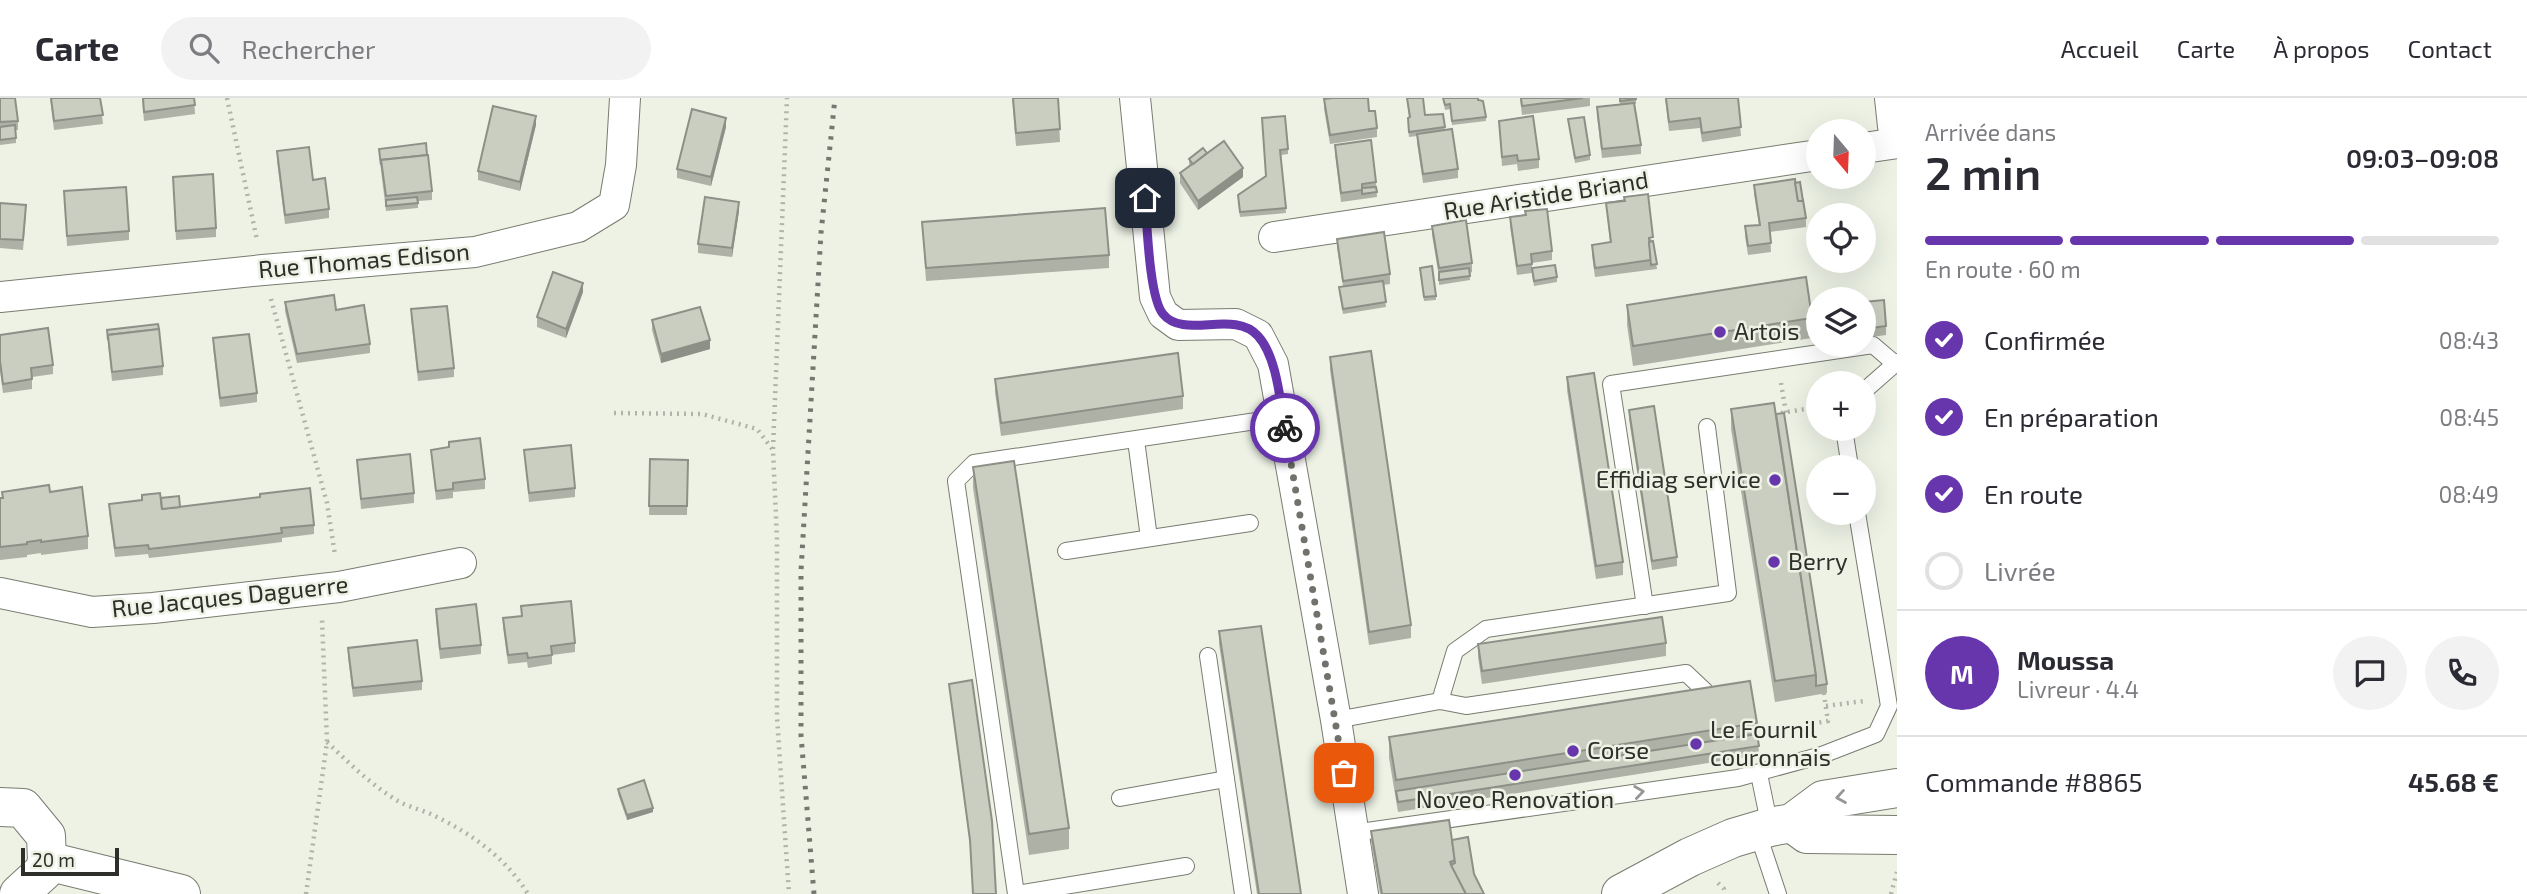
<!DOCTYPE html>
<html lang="fr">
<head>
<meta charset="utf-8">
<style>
	:root { --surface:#fff; --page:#f2f2f3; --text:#2b2b33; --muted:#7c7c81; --line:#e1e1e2; --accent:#6735ac }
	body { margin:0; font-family:"Exo 2",sans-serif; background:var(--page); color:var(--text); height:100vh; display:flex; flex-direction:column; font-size:26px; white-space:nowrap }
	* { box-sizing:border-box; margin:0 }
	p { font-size:23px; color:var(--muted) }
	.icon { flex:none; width:38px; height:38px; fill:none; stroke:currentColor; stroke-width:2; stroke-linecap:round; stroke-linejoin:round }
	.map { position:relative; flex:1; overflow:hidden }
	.side { display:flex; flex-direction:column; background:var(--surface); width:630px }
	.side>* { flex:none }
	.needle { width:46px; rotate:161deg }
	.controls { position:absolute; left:1806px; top:21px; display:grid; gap:14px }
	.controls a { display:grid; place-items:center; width:70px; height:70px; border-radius:50%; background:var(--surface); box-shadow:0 7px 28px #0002; font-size:35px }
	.scale { position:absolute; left:21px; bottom:18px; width:98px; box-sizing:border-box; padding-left:7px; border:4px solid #2d2f2a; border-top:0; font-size:19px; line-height:24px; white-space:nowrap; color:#2d2f2a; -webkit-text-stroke:5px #edf2e5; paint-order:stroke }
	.pin { position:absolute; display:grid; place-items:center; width:60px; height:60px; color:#fff; margin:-30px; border-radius:14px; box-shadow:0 4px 10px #0006 }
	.courier { position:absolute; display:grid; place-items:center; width:70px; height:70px; margin:-35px; border:5px solid #6735ac; border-radius:50%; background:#fff; color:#222; box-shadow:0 2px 9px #0007 }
	.overview em { font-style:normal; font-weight:600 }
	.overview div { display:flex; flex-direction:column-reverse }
	.overview { display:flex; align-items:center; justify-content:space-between; height:119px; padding:0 28px }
	h1 { font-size:46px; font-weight:600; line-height:52px }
	.bar { display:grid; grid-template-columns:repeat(4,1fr); gap:10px 7px; align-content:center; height:84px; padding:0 28px }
	.bar i { height:9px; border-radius:5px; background:var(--line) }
	.bar .on { background:var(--accent) }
	.bar p { grid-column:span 4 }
	.line { display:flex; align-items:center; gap:18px; padding:0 28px; border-top:2px solid var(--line) }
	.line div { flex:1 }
	.round { display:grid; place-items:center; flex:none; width:74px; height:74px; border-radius:37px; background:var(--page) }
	ol { padding:0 28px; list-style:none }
	li { display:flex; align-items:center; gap:21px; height:77px }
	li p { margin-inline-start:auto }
	li .icon { padding:7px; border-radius:50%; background:var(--accent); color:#fff; stroke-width:4 }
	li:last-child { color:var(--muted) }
	li i { width:38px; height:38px; border:4px solid var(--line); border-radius:50% }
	header { display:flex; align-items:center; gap:42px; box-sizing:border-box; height:98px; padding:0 35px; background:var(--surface); border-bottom:2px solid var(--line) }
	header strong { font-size:33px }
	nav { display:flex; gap:38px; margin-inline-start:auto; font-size:24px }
	.search { width:490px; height:63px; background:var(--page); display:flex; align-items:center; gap:18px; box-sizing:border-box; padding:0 24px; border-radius:38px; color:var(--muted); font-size:26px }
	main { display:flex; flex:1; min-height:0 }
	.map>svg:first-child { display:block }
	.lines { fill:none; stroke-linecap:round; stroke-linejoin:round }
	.lane-casing { stroke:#787c70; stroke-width:18 }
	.street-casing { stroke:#787c70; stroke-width:32 }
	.secondary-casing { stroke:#787c70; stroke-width:40 }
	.path { stroke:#afb3a9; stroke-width:4.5; stroke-dasharray:2 5; stroke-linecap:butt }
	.lane { stroke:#fff; stroke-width:16 }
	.street { stroke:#fff; stroke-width:30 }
	.secondary { stroke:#fff; stroke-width:38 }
	.rail { stroke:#757870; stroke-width:5; stroke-dasharray:3.5 7; stroke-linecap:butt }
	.wall { fill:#aeb1a6 }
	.shaded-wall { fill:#8d9087 }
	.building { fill:#cacec1; stroke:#8d9087; stroke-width:2 }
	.oneway { stroke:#969794 }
	.done { stroke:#70736b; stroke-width:7; stroke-dasharray:0 12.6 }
	.route { stroke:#6735ac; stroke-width:9 }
	.poi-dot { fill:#6735ac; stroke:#edf2e5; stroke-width:2.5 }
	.labels { text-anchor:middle; stroke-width:5; stroke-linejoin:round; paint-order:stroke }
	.street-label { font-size:24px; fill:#2d2f2a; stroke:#edf2e5 }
	.poi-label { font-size:24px; fill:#2d2f2a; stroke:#edf2e5; text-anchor:start }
</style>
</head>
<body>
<header>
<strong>Carte</strong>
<div class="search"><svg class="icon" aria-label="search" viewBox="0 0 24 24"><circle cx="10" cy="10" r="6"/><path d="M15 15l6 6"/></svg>Rechercher</div>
<nav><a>Accueil</a><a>Carte</a><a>À propos</a><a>Contact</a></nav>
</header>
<main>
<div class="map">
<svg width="1897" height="796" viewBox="0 0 1897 796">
	<rect width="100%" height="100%" fill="#edf2e5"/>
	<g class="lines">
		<g class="lane-casing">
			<g id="lane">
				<path d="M1864,293L1897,264"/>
				<path d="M1844,331L1850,369"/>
				<path d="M1136,342L1149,440"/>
				<path d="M1066,453L1250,425"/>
				<path d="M1645,508L1611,286L1873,247L1894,265"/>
				<path d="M1208,558L1226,681"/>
				<path d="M1440,603L1455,553L1486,531L1728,495L1707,329"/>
				<path d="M1336,622L1440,603L1466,608L1686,575L1705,593"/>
				<path d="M1759,676L1770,729"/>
				<path d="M1120,700L1226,681L1243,796"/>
				<path d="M1757,733L1778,796"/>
				<path d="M1353,735L1738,680L1822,657L1876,636L1889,608L1857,415"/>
				<path d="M1016,796L956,383L974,365L1283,319"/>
				<path d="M1016,796L1186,768"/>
			</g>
		</g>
		<g class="street-casing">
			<g id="street">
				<path d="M1135,0L1155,199L1163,216L1178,227L1236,226L1258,237L1273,266L1336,622L1363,796"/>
				<path d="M1864,50L1897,45"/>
				<path d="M1274,139L1818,57"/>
				<path d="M0,199L263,172L475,154L578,129L614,107L621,67L625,0"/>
				<path d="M0,495L92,514L153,510L339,489L461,465"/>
			</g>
		</g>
		<g class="secondary-casing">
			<g id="secondary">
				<path d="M1894,0L1897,28"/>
				<path d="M0,709L23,710L46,738L47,763L44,773L19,796"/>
				<path d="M1792,725L1807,736L1897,737"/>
				<path d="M47,763L181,796"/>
				<path d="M1621,796L1690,759L1733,740L1770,729L1792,725L1823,702L1897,690"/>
			</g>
		</g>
		<g class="path">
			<path d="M227,0L257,142"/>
			<path d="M271,201L327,405L335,457"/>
			<path d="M1781,285L1786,315"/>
			<path d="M614,315L702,316L757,331L773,352L777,441V619L789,796"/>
			<path d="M1781,315L1818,309"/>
			<path d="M773,351L787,0"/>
			<path d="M1826,608L1864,603"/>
			<path d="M1783,642L1782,631L1828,623L1823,590"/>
			<path d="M327,644C349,665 371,687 398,703C409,709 422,712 433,717C472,736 505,759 528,796"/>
			<path d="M1718,785L1724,791V796"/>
			<path d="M306,796L327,644L322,522"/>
			<path d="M1891,796L1897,774"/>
		</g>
		<use href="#lane" class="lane"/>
		<use href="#street" class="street"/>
		<use href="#secondary" class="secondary"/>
		<path class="rail" d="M814,796L801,637V473L821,135L835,0"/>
	</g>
	<g class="wall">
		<path d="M0,0L18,23V32H16V45L0,47Z"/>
		<path d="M50,0H100L103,26L54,32Z"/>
		<path d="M142,0H194L195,16L144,23Z"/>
		<path d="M1012,0H1058L1060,44L1016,48Z"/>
		<path d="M1407,0H1423L1425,17L1443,16L1445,32L1458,71V80L1423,85L1417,45V38L1409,39L1408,25L1409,19Z"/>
		<path d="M1443,0H1478L1486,19V23L1452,27L1450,11L1445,12Z"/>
		<path d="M1520,0H1590V8L1522,17Z"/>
		<path d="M1620,0H1636V6H1635L1641,47V56L1602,60L1597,18V9L1620,6Z"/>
		<path d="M1665,0H1738L1741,38L1702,44L1700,30L1669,33Z"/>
		<path d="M1324,1L1369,13L1377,30V39L1330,46L1324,11Z"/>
		<path d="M1568,21L1590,57V62L1575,65Z"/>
		<path d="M1499,23L1539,61V70L1518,73L1517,66L1502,68Z"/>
		<path d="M1262,25L1288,51V56L1281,57L1286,115L1240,119L1238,102L1266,79Z"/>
		<path d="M536,27L520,93L478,82V73Z"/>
		<path d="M726,29L711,88L677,80V71Z"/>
		<path d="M1335,47L1376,84L1377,99L1341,104L1335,56Z"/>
		<path d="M277,53L313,82L329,111V120L285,126L277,63Z"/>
		<path d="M1207,55L1243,79L1198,112L1180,85V75L1190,68L1189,66V61Z"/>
		<path d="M379,56L432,93V102L418,103V110L386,113Z"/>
		<path d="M173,79L216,130V139L176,142Z"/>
		<path d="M1754,87L1806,120V129L1770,134L1771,154L1748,157L1745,138V128L1759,127L1754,96Z"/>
		<path d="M64,93L129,133V142L67,148Z"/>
		<path d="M0,105L26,116L23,152L0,150Z"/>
		<path d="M1606,105L1653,143L1657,171L1595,179L1592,157V147L1610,145Z"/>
		<path d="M739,113L732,159L698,155V146Z"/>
		<path d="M1510,119L1552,153V162L1532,165V170L1557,179V184L1534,188L1532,175L1517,177L1510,128Z"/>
		<path d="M922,124L1109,157V170L926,183Z"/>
		<path d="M1432,128L1472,165V174L1470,175V182L1439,187V179L1432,137Z"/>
		<path d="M1337,141L1390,176V186L1383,187L1386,209L1343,216L1339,194V189L1343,188L1337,150Z"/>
		<path d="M1420,170L1436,198V202L1424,203Z"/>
		<path d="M583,194L566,240L537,229V219Z"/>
		<path d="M285,204L336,212L370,246V255L297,265L285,213Z"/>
		<path d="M1864,204L1886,228V237L1864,240Z"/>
		<path d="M1627,207L1812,220V240L1633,268L1627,227Z"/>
		<path d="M411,211L454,270V279L418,283L411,220Z"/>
		<path d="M652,222L710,251L661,265L652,232Z"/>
		<path d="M0,237L53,267V276L32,279V291L3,295L0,273Z"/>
		<path d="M107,237L163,268V277L112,283Z"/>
		<path d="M213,240L257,295V304L220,309L213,249Z"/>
		<path d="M1330,259L1411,527V540L1369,547L1330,272Z"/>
		<path d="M1567,279L1623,464V477L1596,481L1567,292Z"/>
		<path d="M995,281L1183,298V311L1001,338L995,294Z"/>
		<path d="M1731,311L1776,316L1827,586V595L1775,604L1731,331Z"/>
		<path d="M1629,312L1677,459V468L1652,472L1629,321Z"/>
		<path d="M431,352L485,381V391L453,394V400L436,402Z"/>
		<path d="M524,352L575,390V399L529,404Z"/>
		<path d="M650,361L688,362L687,417H649Z"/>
		<path d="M357,362L414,395V405L361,411Z"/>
		<path d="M973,369L1069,730V751L1029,757L973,390Z"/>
		<path d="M2,394H50L88,438V451L41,457V455L27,457V459L0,462V400H2Z"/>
		<path d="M161,400L180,409L314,427V436L282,440V444L167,458L149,460L148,456L115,459L109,415V406Z"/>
		<path d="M521,508L575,545V554L552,557V566L528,570L527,564L508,566L503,529V520L521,518Z"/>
		<path d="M436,511L481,547V556L440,561L436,521Z"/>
		<path d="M1219,533L1301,796H1257L1219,546Z"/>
		<path d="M1666,545V558L1482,586L1478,559V546Z"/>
		<path d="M348,550L422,583V592L353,599L348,559Z"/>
		<path d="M972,582L970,747L949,586Z"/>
		<path d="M1757,625L1759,657L1398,714L1389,660V639Z"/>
		<path d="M618,691L653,714L627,722L618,696Z"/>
		<path d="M1371,733L1452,742L1474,776L1484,796H1380L1371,746Z"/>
	</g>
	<g class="shaded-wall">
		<path d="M536,18V27L520,93V84Z"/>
		<path d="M726,20V29L711,88V79Z"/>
		<path d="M1243,70V79L1198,112V103Z"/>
		<path d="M739,104V113L732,159V150Z"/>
		<path d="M583,185V194L566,240V231Z"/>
		<path d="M710,242V251L661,265V256Z"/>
		<path d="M653,710V714L627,722V717Z"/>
	</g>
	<g class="building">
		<path d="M0,0H15L18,23L0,24Z"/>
		<path d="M51,0H100L103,17L54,23Z"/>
		<path d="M143,0H194L195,7L144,14Z"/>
		<path d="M1013,0H1058L1060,31L1016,35Z"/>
		<path d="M1333,0H1368L1369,13H1375L1377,30L1330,37L1324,1Z"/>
		<path d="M1407,0H1423L1425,17L1443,16L1445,29L1409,34L1408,20L1410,19Z"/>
		<path d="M1443,0H1478V2L1483,3L1486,19L1452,23L1450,6L1445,7Z"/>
		<path d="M1521,0H1583L1522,8Z"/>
		<path d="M1620,0H1636V1L1620,3Z"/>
		<path d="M1666,0H1738L1741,29L1702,35L1700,20L1669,24Z"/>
		<path d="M1634,5L1641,47L1602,51L1597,9Z"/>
		<path d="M493,8L536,18L520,84L478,73Z"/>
		<path d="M692,11L726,20L711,79L677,71Z"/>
		<path d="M1285,18L1288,51L1280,52L1286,110L1240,114L1238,97L1266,78L1262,20Z"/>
		<path d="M1533,18L1539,61L1518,63L1517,57L1502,59L1499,23Z"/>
		<path d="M1584,19L1590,57L1575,60L1568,21Z"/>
		<path d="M15,27L16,40L0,42V29Z"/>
		<path d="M1452,31L1458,71L1423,76L1417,36Z"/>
		<path d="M1371,42L1376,84L1362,86V92L1341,95L1335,47Z"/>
		<path d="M1224,43L1243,70L1198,103L1180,75Z"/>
		<path d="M426,45L427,57L381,62V67L379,51Z"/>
		<path d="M309,49L313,82L325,80L329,111L285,117L277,53Z"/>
		<path d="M1203,50L1207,55L1193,66L1189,61Z"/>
		<path d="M428,57L432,93L386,98L381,62Z"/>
		<path d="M213,76L216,130L176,133L173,79Z"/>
		<path d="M1795,81L1798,103L1803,102L1806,120L1769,125L1771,145L1748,148L1745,128L1760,127L1754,87Z"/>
		<path d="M1800,84L1803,103H1798L1795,85Z"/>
		<path d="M126,89L129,133L67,138L64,93Z"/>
		<path d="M1376,89L1377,94L1362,96V90Z"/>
		<path d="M1648,96L1653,139L1649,140L1651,162L1595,170L1592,147L1611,144L1606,105L1625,103L1624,99Z"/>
		<path d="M417,99L418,105L386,108V102Z"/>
		<path d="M705,99L739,104L732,150L698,146Z"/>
		<path d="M0,105L26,107L23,142L0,141Z"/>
		<path d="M1105,110L1109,157L926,170L922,124Z"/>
		<path d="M1547,111L1552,153L1531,156L1532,166L1517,168L1510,119L1526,117L1525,113Z"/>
		<path d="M1466,122L1472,165L1439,170L1432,128Z"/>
		<path d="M1384,134L1390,176L1343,183L1337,141Z"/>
		<path d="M1653,143L1657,166L1651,167L1649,144Z"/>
		<path d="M1555,167L1557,179L1534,183L1532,170Z"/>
		<path d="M1432,168L1436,198L1424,199L1420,170Z"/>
		<path d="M1469,170L1470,178L1439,182V174Z"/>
		<path d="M553,174L583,185L566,231L537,219Z"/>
		<path d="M1806,179L1812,220L1633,248L1627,207Z"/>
		<path d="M1383,183L1386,204L1343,211L1339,189Z"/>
		<path d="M334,197L336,212L364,207L370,246L297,256L285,204Z"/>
		<path d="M1884,202L1886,228L1864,231V204Z"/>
		<path d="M447,208L454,270L418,274L411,211Z"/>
		<path d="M700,209L710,242L661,256L652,222Z"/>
		<path d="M158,226L159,231L108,237V242L107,232Z"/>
		<path d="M48,230L53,267L31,270L32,281L3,286L0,263V237Z"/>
		<path d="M159,231L163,268L112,274L108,237Z"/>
		<path d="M249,236L257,295L220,300L213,240Z"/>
		<path d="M1371,253L1411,527L1369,534L1330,259Z"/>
		<path d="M1178,255L1183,298L1001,325L995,281Z"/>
		<path d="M1594,275L1623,464L1596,468L1567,279Z"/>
		<path d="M1774,305L1816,577L1775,583L1731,311Z"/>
		<path d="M1654,308L1677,459L1652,463L1629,312Z"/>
		<path d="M1784,315L1827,586L1816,588V577L1776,316Z"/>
		<path d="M480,340L485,381L453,385V391L436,393L431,352L449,349V344Z"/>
		<path d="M571,347L575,390L529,395L524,352Z"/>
		<path d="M410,356L414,395L361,401L357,362Z"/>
		<path d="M650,361L688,362L687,408H649Z"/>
		<path d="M1014,363L1069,730L1029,736L973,369Z"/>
		<path d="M49,387L50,394L82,389L88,438L41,444V442L27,444V446L0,449V400H3L2,394Z"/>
		<path d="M310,390L314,427L281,430L282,435L167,449L149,451L148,447L115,450L109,406L142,402V397L160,395L162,411L260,399V396Z"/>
		<path d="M179,398L180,409L162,411L161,400Z"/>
		<path d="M571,503L575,545L551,548L552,557L528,560L527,555L508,557L503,520L522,518L521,508Z"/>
		<path d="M476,506L481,547L440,551L436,511Z"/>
		<path d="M1662,519L1666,545L1482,573L1478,546Z"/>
		<path d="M1261,528L1301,796H1259L1219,533Z"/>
		<path d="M417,542L422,583L353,590L348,550Z"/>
		<path d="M972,582L992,723L996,796H973L970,742L949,586Z"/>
		<path d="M1750,583L1757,625L1396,682L1389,639Z"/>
		<path d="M1757,636L1759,648L1398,704L1396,693Z"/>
		<path d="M644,682L653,710L627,717L618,691Z"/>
		<path d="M1449,722L1455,762L1450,764L1466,796H1382L1371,733Z"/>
		<path d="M1468,739L1474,776L1484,796H1466L1451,767L1455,765L1452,742Z"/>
	</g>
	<defs><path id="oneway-chevron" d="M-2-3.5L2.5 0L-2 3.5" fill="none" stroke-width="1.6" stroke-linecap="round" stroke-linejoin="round" transform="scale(1.75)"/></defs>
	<g class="oneway">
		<use href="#oneway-chevron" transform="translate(1639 694) rotate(-8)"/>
		<use href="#oneway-chevron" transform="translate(1841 699) rotate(171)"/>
	</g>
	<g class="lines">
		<path class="done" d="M1285,330L1344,675"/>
		<path class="route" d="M1145,100C1147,124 1149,199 1163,216C1184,242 1234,211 1258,238C1277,259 1280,303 1285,330"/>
	</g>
	<g class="poi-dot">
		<circle cx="1720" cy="234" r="7"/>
		<circle cx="1775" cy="382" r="7"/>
		<circle cx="1774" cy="464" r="7"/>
		<circle cx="1696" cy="646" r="7"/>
		<circle cx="1573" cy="653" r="7"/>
		<circle cx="1515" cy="677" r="7"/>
	</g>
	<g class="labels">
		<g class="street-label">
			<text transform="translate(1546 98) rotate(-9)" y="8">Rue Aristide Briand</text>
			<text transform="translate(364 163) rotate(-5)" y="8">Rue Thomas Edison</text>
			<text transform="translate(230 499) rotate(-6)" y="8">Rue Jacques Daguerre</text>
		</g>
		<g class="poi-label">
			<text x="1734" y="242">Artois</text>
			<text x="1761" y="390" text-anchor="end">Effidiag service</text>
			<text x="1788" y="472">Berry</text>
			<text x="1710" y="640">Le Fournil<tspan x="1710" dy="28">couronnais</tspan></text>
			<text x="1587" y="661">Corse</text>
			<text x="1515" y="710" text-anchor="middle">Noveo Renovation</text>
		</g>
	</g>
</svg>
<div class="controls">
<a><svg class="needle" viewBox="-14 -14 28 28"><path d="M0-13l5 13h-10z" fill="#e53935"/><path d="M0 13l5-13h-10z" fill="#7c7c81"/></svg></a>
<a><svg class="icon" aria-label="locate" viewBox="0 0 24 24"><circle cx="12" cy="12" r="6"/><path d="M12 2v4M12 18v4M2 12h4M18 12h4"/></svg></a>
<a><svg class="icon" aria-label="layers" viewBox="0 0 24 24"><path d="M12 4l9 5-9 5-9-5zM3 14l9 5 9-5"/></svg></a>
<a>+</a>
<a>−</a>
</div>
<div class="scale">20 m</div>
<div class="pin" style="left:1344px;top:675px;background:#ea580c"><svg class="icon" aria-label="bag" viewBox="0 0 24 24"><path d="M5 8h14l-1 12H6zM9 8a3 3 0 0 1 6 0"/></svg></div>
<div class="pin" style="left:1145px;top:100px;background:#1f2937"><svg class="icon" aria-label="home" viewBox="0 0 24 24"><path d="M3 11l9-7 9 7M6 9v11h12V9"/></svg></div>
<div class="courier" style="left:1285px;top:330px"><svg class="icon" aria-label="bike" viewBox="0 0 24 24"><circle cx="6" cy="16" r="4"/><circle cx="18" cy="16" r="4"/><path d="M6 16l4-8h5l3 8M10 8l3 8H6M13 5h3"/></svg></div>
</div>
<section class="side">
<div class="overview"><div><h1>2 min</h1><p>Arrivée dans</p></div><em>09:03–09:08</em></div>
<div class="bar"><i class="on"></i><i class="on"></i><i class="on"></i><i></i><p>En route · 60 m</p></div>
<ol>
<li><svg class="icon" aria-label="check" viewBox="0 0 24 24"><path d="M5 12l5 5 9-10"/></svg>Confirmée<p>08:43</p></li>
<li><svg class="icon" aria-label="check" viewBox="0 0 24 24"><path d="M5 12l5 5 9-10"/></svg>En préparation<p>08:45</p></li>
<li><svg class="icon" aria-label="check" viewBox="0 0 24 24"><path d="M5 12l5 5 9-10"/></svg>En route<p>08:49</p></li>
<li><i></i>Livrée</li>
</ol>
<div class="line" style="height:126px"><b class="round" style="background:var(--accent);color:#fff">M</b><div><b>Moussa</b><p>Livreur · 4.4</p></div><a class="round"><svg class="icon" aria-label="chat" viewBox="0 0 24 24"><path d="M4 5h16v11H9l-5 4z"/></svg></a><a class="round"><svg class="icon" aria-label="phone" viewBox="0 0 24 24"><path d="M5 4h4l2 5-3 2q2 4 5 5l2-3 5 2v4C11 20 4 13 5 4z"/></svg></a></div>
<div class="line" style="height:91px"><div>Commande #8865</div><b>45.68 €</b></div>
</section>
</main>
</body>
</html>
